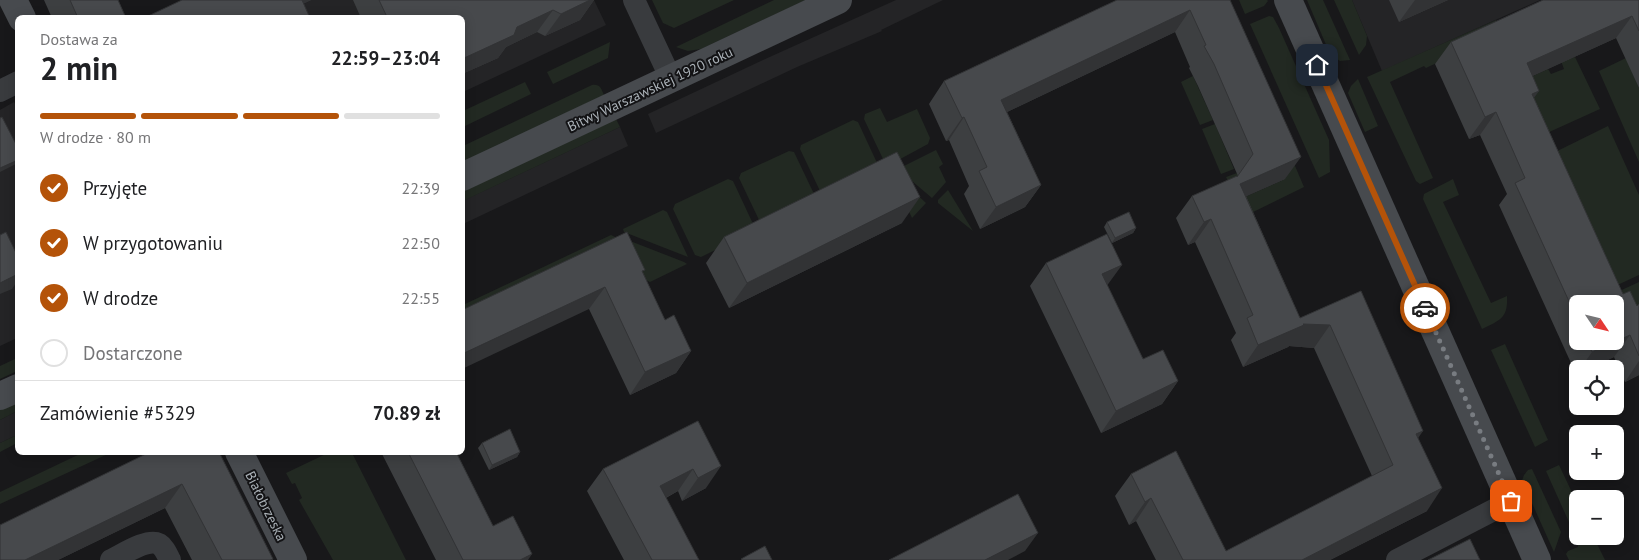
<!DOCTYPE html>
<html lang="pl">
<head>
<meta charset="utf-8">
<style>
	:root { --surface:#fff; --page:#f6f6f6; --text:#202124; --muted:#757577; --line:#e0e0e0; --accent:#b45309 }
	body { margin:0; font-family:"PT Sans",sans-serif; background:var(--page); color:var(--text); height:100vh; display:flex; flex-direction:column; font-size:19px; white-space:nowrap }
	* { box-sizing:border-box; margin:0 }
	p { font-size:16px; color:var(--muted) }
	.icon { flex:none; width:28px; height:28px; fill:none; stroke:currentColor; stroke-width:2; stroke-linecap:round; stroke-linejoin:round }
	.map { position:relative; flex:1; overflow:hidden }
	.details { position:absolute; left:15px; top:15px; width:450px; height:440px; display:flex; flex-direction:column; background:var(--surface); border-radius:8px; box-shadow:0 2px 12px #0003 }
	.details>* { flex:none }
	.needle { width:32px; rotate:125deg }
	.fabs { position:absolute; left:1569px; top:295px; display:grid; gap:10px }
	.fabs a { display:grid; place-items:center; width:55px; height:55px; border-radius:8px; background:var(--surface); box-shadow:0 2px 12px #0003; font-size:25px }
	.pin { position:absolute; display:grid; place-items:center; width:42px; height:42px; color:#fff; margin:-21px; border-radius:10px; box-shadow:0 2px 8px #0006 }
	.courier { position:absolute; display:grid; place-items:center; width:50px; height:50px; margin:-25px; border:4px solid #b45309; border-radius:50%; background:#fff; color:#222; box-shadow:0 1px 6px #0007 }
	.overview em { font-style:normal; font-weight:700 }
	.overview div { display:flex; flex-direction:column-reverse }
	.overview { display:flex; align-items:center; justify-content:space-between; height:85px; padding:0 25px }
	h1 { font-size:32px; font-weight:700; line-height:38px }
	.bar { display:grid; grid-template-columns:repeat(4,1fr); gap:8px 5px; align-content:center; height:60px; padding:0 25px }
	.bar i { height:6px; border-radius:4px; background:var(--line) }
	.bar .active { background:var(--accent) }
	.bar p { grid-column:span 4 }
	.line { display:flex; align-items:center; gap:12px; padding:0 25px; border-top:1px solid var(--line) }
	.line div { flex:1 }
	ol { padding:0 25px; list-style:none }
	li { display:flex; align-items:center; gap:15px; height:55px }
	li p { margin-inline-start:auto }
	li .icon { padding:5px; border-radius:50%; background:var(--accent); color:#fff; stroke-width:4 }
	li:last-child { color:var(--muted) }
	li i { width:28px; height:28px; border:2px solid var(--line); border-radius:50% }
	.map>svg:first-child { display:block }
	.built { fill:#242426 }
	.green { fill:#222922 }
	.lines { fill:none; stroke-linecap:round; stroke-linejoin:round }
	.street { stroke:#393b3e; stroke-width:22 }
	.secondary { stroke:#474a4e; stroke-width:28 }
	.wall { fill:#3d3f41; fill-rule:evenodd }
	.shaded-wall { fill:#323335 }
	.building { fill:#47494c; stroke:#323335 }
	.done { stroke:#787c81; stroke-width:5; stroke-dasharray:0 9 }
	.route { stroke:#b45309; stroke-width:6 }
	.labels { text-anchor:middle; stroke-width:4; stroke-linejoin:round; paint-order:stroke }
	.street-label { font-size:14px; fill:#abb2b8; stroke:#131315 }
</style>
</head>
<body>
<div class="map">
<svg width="1639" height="560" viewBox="0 0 1639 560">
	<rect width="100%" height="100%" fill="#18181a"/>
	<g class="built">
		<path d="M312,0H594L606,25L463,92L462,18H274Z"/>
		<path d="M896,0H943L881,30L882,31L797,67L656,133L648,114L763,60Z"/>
		<path d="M1352,0H1540L1382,71Z"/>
		<path d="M14,102L18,110L17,338L0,346V110Z"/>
		<path d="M620,127L628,146L463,224L462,201Z"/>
		<path d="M17,411V435L0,443V420Z"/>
	</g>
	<g class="green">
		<path d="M652,0H734L674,28L663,23Z"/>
		<path d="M774,0H806L701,49L688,51L676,47Z"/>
		<path d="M1239,0H1267L1268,1L1264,6L1245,14Z"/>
		<path d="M1307,0H1323L1350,60L1340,61L1330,54Z"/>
		<path d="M1334,0H1352L1367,36L1366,45L1359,55Z"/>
		<path d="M1269,16L1273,17L1279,28L1329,140L1330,172L1319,178L1250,24Z"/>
		<path d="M1496,20L1502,34L1430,66L1426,68L1424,66L1390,82L1433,178L1420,184L1416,181L1367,77Z"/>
		<path d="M1238,32L1304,187L1245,216L1226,177L1237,173L1247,196L1285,179Z"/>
		<path d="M610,42L608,58L553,84L547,72Z"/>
		<path d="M1575,57L1600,109L1536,138L1511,86L1548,69L1551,74L1564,69L1561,61Z"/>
		<path d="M1626,58L1639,88V162L1599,71Z"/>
		<path d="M1193,76L1213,120L1200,125L1181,82Z"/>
		<path d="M1358,79L1378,126L1365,132L1348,93L1351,86Z"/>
		<path d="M525,82L531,94L463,127V111Z"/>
		<path d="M592,85C600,84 601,88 604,95L463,162V146Z"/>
		<path d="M880,108L887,122L917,109L930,138L928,144L891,164L884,161L864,119L865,114Z"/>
		<path d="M616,119L620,127L463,201L462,192Z"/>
		<path d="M853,120L858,122L878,165L821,193L800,149L801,145Z"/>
		<path d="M1215,124L1234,169L1221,174L1202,129Z"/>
		<path d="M1608,126L1639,195V275L1598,294L1537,161Z"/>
		<path d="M936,150L943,164L939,167L946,182L932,198L899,170L900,168Z"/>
		<path d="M789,151L794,152L815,196L760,222L739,178L741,173Z"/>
		<path d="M896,175L926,203L912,218L893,177Z"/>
		<path d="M728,179L733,181L754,226L752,232L701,257L695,255L673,209L675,204Z"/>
		<path d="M1453,179L1459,195L1443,202L1491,303L1507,296C1508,318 1501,320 1482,329L1423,199L1424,194Z"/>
		<path d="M948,190L973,231L938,203V200Z"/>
		<path d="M663,210L667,212L688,257L624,232L623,229Z"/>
		<path d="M611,235L615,237L637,283L463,325V305Z"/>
		<path d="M625,239L684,262L687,264L650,282L644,279Z"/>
		<path d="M1639,282V320L1615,304L1600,300Z"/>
		<path d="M1505,344L1548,440L1535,447L1491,350Z"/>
		<path d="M17,358V371L0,379V366Z"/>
		<path d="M17,402V411L0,420V410Z"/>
		<path d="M17,435V443L0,452V443Z"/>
		<path d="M84,452L110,453L0,504V492Z"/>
		<path d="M330,452L352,453L406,560H333L299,500L302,498L295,483L292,484L286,473Z"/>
		<path d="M1559,465L1577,503L1578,536H1593L1605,560H1569L1566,554L1568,551L1578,547V542L1546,471Z"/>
		<path d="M1532,469L1561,532L1554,552L1522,481L1524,475L1528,470Z"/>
	</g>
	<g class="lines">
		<g class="street">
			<path d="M634,0L671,79"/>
			<path d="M0,91L18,82"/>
			<path d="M111,560C122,555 147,538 159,544C164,547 167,554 170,560"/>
			<path d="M1397,560L1511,501"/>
		</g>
		<g class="secondary">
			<path d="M13,0L22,18"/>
			<path d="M1288,0L1537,560"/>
			<path d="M462,177L838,0"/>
			<path d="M0,396L18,388"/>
			<path d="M239,452L293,560"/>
		</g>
	</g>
	<g class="wall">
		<path d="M44,0H118L126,18H52Z"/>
		<path d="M353,0H594L580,20L545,36L537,32L506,47L498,58L462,74V18H361Z"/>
		<path d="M1117,0H1230L1285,179L1246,196L1300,318L1361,291L1418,438L1427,511L1330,560H1156L1136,521L1129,525L1115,496L1131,474L1226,551L1372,476L1314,348L1289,346L1288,347L1243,367L1231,340L1236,333L1195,242L1188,245L1176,218L1192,196L1238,176L1198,86L1189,68L1190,67L1175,32L1007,112L1041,185L1025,207L980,229L964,194L969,186L949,140L946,141L929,104L944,81Z"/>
		<path d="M1389,0H1448L1399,22Z"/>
		<path d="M1639,0V88L1616,38L1532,76L1534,98L1623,294L1637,306L1639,304V375L1625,382L1614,357L1589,369H1578V374H1576L1499,205L1507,194L1480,135L1469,139L1435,64L1451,42ZM1578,304L1615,341H1578Z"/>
		<path d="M1107,222L1136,228L1133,233L1112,243L1104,227Z"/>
		<path d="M902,223L729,308L706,263L724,237Z"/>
		<path d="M1046,263L1107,285L1143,359L1178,381L1162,404L1101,433L1030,286Z"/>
		<path d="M643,273L665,320L691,351L676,373L630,395L589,309L462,310Z"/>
		<path d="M698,421L706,488L682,501L678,491L666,498L699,560H624L587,491L603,469Z"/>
		<path d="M482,443L520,452L517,457L489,470L478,448Z"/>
		<path d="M150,452L273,559L272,560H192L165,508L58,560H0L127,464Z"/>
		<path d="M381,452H456L493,526L528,560H436Z"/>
	</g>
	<g class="shaded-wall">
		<path d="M292,0H312L282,14Z"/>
		<path d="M590,0H594L580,20L545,36L561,14Z"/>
		<path d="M1415,0H1448L1399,22Z"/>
		<path d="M553,10L537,32L506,47L498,58L462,74V59L517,27Z"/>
		<path d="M1190,10L1175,32L986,122L1001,100Z"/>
		<path d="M1632,16L1616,38L1511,86L1527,63Z"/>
		<path d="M1539,91L1523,113L1532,94Z"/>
		<path d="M1496,112L1480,135L1469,139L1485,117Z"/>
		<path d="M964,117L949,140L946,141L962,118Z"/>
		<path d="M1301,157L1285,179L1225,206L1240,184Z"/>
		<path d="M18,160V163L0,172V168Z"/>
		<path d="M1041,185L1025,207L980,229L996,207Z"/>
		<path d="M920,197L902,223L729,308L747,283Z"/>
		<path d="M1211,219L1195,242L1188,245L1204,222Z"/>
		<path d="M1136,228L1133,233L1112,243L1115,238Z"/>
		<path d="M1122,265L1106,287L1102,274Z"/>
		<path d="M18,274V280L12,289L0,294V283Z"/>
		<path d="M605,287L589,309L462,369V354Z"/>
		<path d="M1303,324L1330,325L1314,348L1289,346L1288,347L1243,367L1258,345Z"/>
		<path d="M1630,335L1614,357L1589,369H1580L1592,352Z"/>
		<path d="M691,351L676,373L630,395L645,372Z"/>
		<path d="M1639,361V375L1625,382Z"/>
		<path d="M1178,381L1162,404L1101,433L1116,411Z"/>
		<path d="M1423,431L1408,453L1416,434Z"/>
		<path d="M520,452L517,457L489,470L492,465Z"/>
		<path d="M721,466L706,488L682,501L698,478Z"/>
		<path d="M693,469L678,491L644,509L660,486Z"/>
		<path d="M182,484L165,508L58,560H25Z"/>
		<path d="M1442,488L1427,511L1330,560H1302Z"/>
		<path d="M1151,498L1136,521L1129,525L1145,502Z"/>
		<path d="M1038,533L1025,551L1008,560H985Z"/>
		<path d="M532,554L528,560H520Z"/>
	</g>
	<g class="building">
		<path d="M70,0H118L126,18H78Z"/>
		<path d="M182,0H302L310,18H144Z"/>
		<path d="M379,0H590L561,14L553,10L517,27L514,35L462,59V18H386L387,17Z"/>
		<path d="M1117,0H1230L1301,157L1240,184L1300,318L1361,291L1423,431L1416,434L1442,488L1302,560H1183L1151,498L1145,502L1131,474L1176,451L1226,551L1393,465L1330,325L1303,324L1304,325L1258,345L1247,318L1253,315L1211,219L1204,222L1192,196L1237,176V177L1253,154L1214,64L1204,46L1206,45L1190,10L1001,100L1041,185L996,207L979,171L987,167L964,117L962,118L944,81Z"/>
		<path d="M1543,0H1639V31L1632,16L1527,63L1539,91L1532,94L1623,294L1630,291L1637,306L1639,304V356L1630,335L1592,352L1587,341H1615V304H1578V321L1515,183L1525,178L1496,112L1485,117L1451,42Z"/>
		<path d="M2,117L18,148V160L0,168V118Z"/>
		<path d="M897,152L920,197L747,283L724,237Z"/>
		<path d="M1129,212L1136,228L1115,238L1107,222Z"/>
		<path d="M6,232L18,257V274L0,283V235Z"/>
		<path d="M627,232L645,270L642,271L665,320L674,315L691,351L645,372L605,287L462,354V310Z"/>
		<path d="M1107,234L1122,265L1102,274L1143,359L1163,350L1178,381L1116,411L1046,263Z"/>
		<path d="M698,421L721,466L698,478L693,469L660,486L699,560H652L603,469Z"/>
		<path d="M510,429L520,452L492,465L482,443Z"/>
		<path d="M150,452H219L273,559L270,560H222L182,484L25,560H0V525Z"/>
		<path d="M408,452H456L493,526L513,516L532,554L520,560H463Z"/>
		<path d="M1018,494L1038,533L985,560H889Z"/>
		<path d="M1470,539L1480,560H1428Z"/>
		<path d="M765,546L772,560H742L741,559Z"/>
	</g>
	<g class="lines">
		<path class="done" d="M1425,308L1511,501"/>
		<path class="route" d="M1317,65L1425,308"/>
	</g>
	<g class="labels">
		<g class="street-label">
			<text transform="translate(650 89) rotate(-25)" y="5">Bitwy Warszawskiej 1920 roku</text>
			<text transform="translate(266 506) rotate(64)" y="5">Białobrzeska</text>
		</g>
	</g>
</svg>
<div class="fabs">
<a><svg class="needle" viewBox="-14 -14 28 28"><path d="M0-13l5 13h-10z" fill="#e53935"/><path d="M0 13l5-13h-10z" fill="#757577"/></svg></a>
<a><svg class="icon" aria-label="locate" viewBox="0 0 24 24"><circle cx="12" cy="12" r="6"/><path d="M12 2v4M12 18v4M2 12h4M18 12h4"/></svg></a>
<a>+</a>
<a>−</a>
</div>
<div class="pin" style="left:1511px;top:501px;background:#ea580c"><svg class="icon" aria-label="bag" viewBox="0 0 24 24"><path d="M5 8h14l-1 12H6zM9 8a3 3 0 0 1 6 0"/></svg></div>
<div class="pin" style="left:1317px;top:65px;background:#1f2937"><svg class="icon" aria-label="home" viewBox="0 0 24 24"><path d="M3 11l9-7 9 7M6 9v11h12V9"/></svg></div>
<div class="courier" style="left:1425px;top:308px"><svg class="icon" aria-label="car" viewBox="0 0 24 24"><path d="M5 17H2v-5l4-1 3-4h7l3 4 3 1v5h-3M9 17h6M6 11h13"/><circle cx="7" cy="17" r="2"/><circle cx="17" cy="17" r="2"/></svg></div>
<section class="details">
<div class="overview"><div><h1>2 min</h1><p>Dostawa za</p></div><em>22:59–23:04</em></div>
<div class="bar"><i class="active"></i><i class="active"></i><i class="active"></i><i></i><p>W drodze · 80 m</p></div>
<ol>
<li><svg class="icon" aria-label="check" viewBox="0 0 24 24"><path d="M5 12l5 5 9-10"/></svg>Przyjęte<p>22:39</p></li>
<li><svg class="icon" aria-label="check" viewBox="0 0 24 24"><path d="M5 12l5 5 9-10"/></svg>W przygotowaniu<p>22:50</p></li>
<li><svg class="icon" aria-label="check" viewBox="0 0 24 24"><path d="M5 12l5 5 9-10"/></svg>W drodze<p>22:55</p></li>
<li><i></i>Dostarczone</li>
</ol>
<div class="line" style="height:65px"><div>Zamówienie #5329</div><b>70.89 zł</b></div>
</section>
</div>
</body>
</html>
